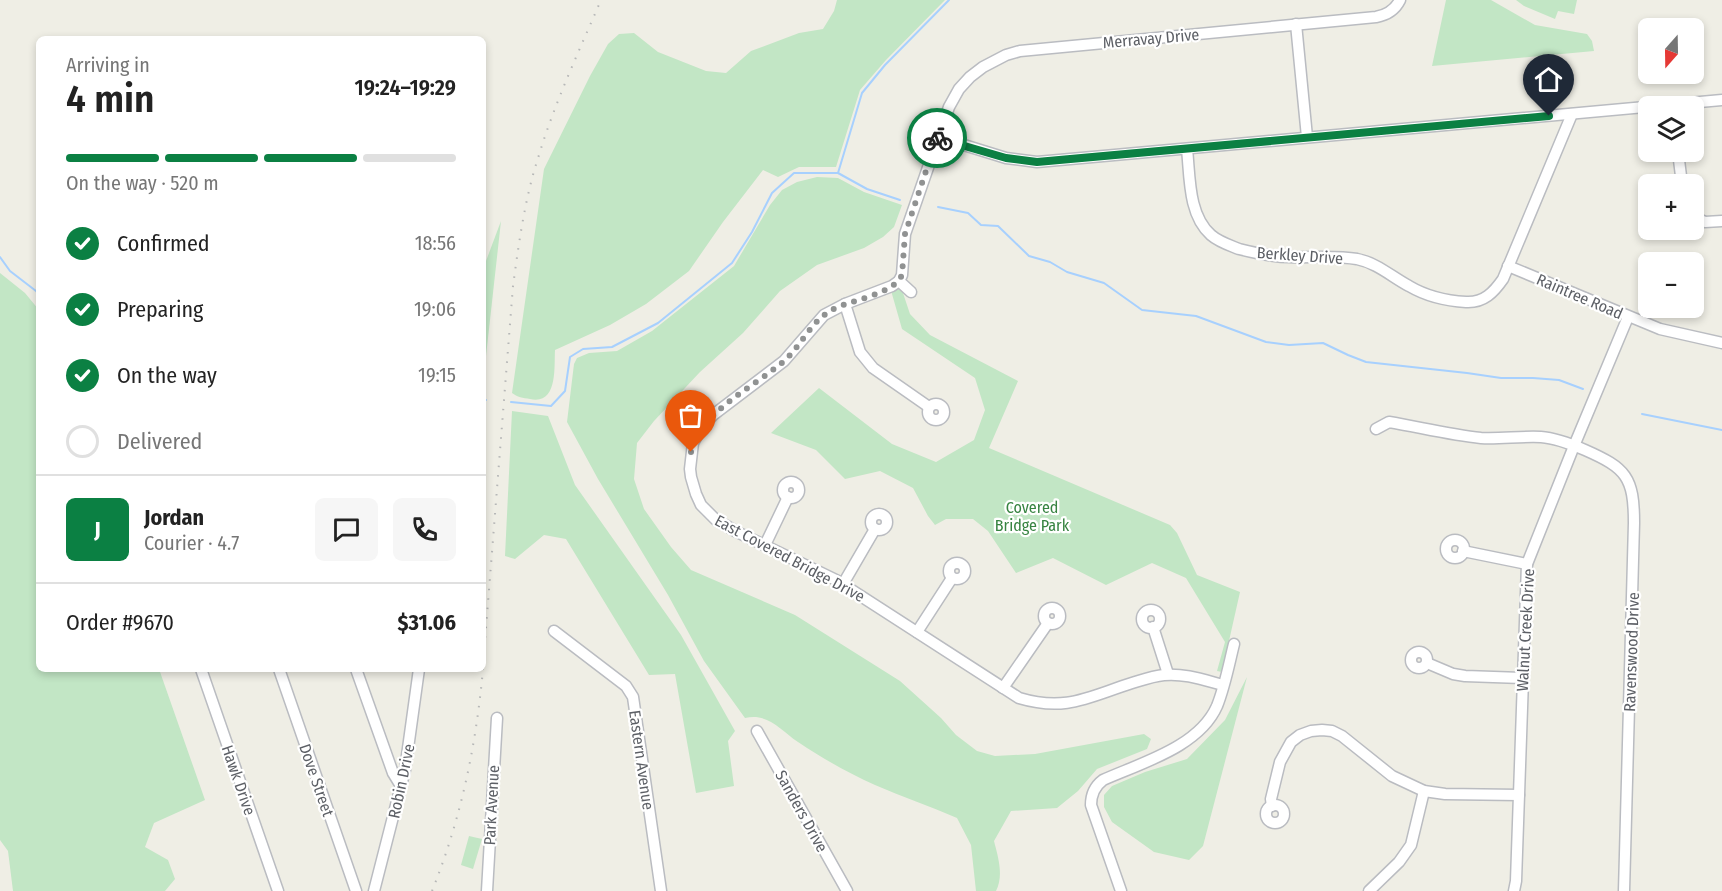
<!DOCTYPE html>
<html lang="en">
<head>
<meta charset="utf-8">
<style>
	:root { --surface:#fff; --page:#f6f6f6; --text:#222; --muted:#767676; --line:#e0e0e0; --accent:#0b8043 }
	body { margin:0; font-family:"Fira Sans Condensed",sans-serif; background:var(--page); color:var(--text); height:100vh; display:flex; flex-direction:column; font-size:22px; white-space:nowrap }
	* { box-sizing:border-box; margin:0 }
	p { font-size:20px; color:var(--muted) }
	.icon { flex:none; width:33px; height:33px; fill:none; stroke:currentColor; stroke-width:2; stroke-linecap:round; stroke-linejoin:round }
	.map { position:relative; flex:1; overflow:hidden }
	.sheet { position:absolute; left:36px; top:36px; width:450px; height:636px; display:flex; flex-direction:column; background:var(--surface); border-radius:9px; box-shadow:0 3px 9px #0003 }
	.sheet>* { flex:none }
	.needle { width:39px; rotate:200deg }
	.tools { position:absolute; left:1638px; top:18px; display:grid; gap:12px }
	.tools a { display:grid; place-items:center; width:66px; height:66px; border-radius:9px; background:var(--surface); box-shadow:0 3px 9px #0003; font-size:30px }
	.pin { position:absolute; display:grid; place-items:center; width:51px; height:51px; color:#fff; margin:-62px -26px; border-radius:50% 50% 50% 0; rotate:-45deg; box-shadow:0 0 6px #0007 }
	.pin .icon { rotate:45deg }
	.courier { position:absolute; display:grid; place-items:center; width:60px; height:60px; margin:-30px; border:4px solid #0b8043; border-radius:50%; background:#fff; color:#222; box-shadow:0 2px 8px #0007 }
	.summary em { font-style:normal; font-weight:600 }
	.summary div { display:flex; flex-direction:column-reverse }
	.summary { display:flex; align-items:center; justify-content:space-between; height:102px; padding:0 30px }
	h1 { font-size:39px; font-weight:600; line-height:45px }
	.bar { display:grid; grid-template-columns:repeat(4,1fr); gap:9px 6px; align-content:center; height:72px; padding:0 30px }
	.bar i { height:8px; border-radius:4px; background:var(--line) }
	.bar .current { background:var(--accent) }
	.bar p { grid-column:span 4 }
	.line { display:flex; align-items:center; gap:15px; padding:0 30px; border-top:2px solid var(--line) }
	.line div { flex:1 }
	.round { display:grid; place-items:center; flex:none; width:63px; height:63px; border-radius:9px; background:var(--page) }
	ol { padding:0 30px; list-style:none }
	li { display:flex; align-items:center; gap:18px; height:66px }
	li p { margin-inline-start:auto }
	li .icon { padding:6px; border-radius:50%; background:var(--accent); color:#fff; stroke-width:4 }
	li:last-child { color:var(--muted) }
	li i { width:33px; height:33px; border:3px solid var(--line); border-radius:50% }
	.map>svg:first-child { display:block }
	.green { fill:#c2e6c5 }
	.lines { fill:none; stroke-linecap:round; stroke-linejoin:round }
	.stream { stroke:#a7d0fe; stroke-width:2 }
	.minor-casing { stroke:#babcc1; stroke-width:13 }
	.minor { stroke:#fff; stroke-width:10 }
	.rail { stroke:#b6b7b7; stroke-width:2; stroke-dasharray:1.5 8; stroke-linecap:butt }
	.done { stroke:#909292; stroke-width:6; stroke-dasharray:0 10.8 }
	.route { stroke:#0b8043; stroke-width:8 }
	.labels { text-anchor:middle; stroke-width:4.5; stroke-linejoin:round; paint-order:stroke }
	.street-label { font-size:16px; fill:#5d6066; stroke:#fff }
	.park-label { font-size:16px; fill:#368340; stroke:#fff }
</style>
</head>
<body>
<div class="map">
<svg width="1722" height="891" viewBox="0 0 1722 891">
	<rect width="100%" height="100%" fill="#efeee5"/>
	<g class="green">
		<path d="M837,0H945L886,60L860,90L836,167H799L778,177L763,170L723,222L689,271L646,304L610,325L555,350C554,368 558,405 530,399C523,398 517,397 512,393L544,169L590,76L608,44L619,34L634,33L658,52L706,71L726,73L751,51L799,33L823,29L834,11Z"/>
		<path d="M1446,0H1491L1535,25L1587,34L1592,41L1594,51L1432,66Z"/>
		<path d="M1516,0H1577L1574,14L1558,11L1555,19L1524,6Z"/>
		<path d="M817,177L838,178L864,192L902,205L894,227L883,237L864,248L817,265L780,291L743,333L700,372L654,421L637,443L634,479L644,509L671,547L691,570L795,615L900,681L941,718L956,735L977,751L995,756L1035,754L1144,734L1151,739L1147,749L1097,769L1078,791L1057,808L1011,811L994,841C998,857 1004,875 996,891H976L971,845L957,818C930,806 902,797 875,785C848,773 822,758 798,742C780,730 769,713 745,718L704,661L668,595L598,479L567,422L574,364L577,358L589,353L617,351L652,331L734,266L770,205L782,190L797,182Z"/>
		<path d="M501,221L483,383V269Z"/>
		<path d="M0,273L25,293L39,310V669H159L205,800L154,823L145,847L168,860L175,879L165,891H13L8,851L0,840Z"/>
		<path d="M899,281L910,314L930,335L1018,381L989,448L1170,525L1177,533L1197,575L1240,592L1222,672L1217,671L1225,642L1186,578L1152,563L1106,585L1053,558L1016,573L988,531L973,519H946L935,525L928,516L913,488L880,471L845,479L816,450L771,433L819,388L892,444L936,462L974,440L985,410L975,378L902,329L890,287Z"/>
		<path d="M512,411L548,416L575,485L681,635L735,731L728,741L734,786L696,793L675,674L649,675L566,539L544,535L515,559L505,556Z"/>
		<path d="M1247,677L1203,846L1189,860L1154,852L1112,822L1104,807V795L1112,786L1145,772L1187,759L1225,720Z"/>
		<path d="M469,836L482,839L473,869L461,865Z"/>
	</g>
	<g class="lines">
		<g class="stream">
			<path d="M838,173L867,189L900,200"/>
			<path d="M938,207L968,213L981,225L998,226L1029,256L1050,262L1067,272L1104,283L1142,310L1196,316L1266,342L1289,345L1323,343L1348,355L1366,362L1467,373L1501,378H1533L1559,380L1583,389"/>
			<path d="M0,257L10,271L36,291L39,295"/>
			<path d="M483,400H486"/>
			<path d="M511,402L551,406L565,391L570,357L583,349L612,347L658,323L732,263L752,232L772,193L794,173H838L862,93L885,65L949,0"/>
			<path d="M1642,414L1722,430"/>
		</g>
		<g class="minor-casing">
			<g id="minor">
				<path d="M1296,24L1307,137"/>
				<path d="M938,137L1006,158L1037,162L1722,100"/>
				<path d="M1187,149C1190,176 1188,215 1211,235C1219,242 1229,245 1239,249C1255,253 1272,257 1289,257C1312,258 1334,255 1357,259C1377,263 1392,277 1409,286C1426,296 1448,301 1466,302C1484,303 1494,292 1503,279L1572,114"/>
				<path d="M1678,152L1682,184"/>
				<path d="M1694,217L1705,222L1722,221"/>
				<path d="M1508,266L1660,329L1722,343"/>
				<path d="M899,281L911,292"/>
				<path d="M845,304L860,352L873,368L929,407"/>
				<circle cx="936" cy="412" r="8"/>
				<path d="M1376,429L1389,422C1419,427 1450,435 1481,438C1501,439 1521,436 1541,437C1556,438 1571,444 1585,450C1626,468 1634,477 1634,523L1624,891"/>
				<circle cx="791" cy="490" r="8"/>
				<circle cx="879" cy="522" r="8"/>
				<circle cx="1455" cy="549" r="9"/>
				<path d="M765,545L788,497"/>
				<path d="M1463,551L1527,564"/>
				<circle cx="957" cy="571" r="8"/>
				<path d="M843,584L875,529"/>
				<circle cx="1052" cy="616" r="8"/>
				<circle cx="1151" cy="619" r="9"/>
				<path d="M1153,627L1168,674"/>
				<path d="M554,631L626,686L633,697L661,891"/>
				<path d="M917,632L952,578"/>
				<circle cx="1419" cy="660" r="8"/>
				<path d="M1427,663L1453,674L1465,676L1522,678"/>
				<path d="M201,669L278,891"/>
				<path d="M279,669L356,891"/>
				<path d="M356,669L393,773L401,786"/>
				<path d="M1223,685C1204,680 1184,673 1164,675C1153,676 1142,680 1132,683C1088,697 1066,712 1019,698L836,580L737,532L716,520L701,505L696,494L691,477L690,469L693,443L702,427L713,415L784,361L824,315L845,304L892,286L899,281L902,275L905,234L949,107L959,89L970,77L983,67L1006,55L1020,51L1376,17C1387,15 1395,10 1400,0"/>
				<path d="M1003,688L1048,623"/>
				<path d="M757,731L847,891"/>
				<circle cx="1275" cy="814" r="9"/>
				<path d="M1272,806L1271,799L1280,762L1291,742L1300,735L1311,731L1322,730L1332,731L1342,736L1392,776L1424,791L1445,794L1519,795"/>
				<path d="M374,891L405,770L419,669"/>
				<path d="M487,891L497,718"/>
				<path d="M1121,891L1091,805C1091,794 1095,786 1103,780C1141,763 1199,747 1217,706C1225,686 1229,664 1234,644"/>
				<path d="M1369,891L1399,862L1411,845L1424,791"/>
				<path d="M1514,891L1516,881L1527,564L1574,446L1628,317"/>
			</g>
		</g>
		<use href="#minor" class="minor"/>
		<g class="rail">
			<path d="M483,666L513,286C519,242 525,197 539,155C555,102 579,51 601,0"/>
			<path d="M432,891C461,819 476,746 483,669"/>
		</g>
	</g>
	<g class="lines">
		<path class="done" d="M691,452C702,410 753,388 784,361C801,346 810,323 830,311C850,299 892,296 902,275L905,234L937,138"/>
		<path class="route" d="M937,138L1006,158L1037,162L1549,116"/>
	</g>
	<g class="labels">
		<g class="street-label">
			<text transform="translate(1151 38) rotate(-5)" y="6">Merravay Drive</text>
			<text transform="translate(1300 255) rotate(4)" y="6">Berkley Drive</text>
			<text transform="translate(1580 296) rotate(23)" y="6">Raintree Road</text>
			<text transform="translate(790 558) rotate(28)" y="6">East Covered Bridge Drive</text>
			<text transform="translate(1525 630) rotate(-87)" y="6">Walnut Creek Drive</text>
			<text transform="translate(1631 652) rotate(-88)" y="6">Ravenswood Drive</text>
			<text transform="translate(642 760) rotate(82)" y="6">Eastern Avenue</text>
			<text transform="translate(239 780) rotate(71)" y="6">Hawk Drive</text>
			<text transform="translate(317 780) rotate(71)" y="6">Dove Street</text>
			<text transform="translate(401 781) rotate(-78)" y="6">Robin Drive</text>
			<text transform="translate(491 805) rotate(-87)" y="6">Park Avenue</text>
			<text transform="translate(802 811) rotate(61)" y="6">Sanders Drive</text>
		</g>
		<g class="park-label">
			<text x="1032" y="513">Covered<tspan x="1032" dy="18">Bridge Park</tspan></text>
		</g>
	</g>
</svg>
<div class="tools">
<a><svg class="needle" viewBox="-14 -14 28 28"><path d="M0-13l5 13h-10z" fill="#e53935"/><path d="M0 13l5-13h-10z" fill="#767676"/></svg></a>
<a><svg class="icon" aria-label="layers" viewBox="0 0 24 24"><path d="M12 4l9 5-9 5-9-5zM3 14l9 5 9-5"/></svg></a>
<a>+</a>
<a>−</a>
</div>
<div class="pin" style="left:691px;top:452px;background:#ea580c"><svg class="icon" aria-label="bag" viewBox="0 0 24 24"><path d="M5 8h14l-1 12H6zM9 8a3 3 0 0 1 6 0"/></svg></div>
<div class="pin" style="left:1549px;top:116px;background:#1f2937"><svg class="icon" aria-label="home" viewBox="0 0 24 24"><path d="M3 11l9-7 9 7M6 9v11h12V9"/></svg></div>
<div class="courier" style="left:937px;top:138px"><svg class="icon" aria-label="bike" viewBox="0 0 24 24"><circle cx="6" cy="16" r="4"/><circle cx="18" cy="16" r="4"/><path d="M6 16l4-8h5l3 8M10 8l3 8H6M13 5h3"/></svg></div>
<section class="sheet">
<div class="summary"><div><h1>4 min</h1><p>Arriving in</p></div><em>19:24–19:29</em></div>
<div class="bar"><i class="current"></i><i class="current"></i><i class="current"></i><i></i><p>On the way · 520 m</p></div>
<ol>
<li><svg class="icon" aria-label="check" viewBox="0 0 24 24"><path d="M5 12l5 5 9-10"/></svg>Confirmed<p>18:56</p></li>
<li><svg class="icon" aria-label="check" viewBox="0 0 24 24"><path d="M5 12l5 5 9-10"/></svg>Preparing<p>19:06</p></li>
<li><svg class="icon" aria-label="check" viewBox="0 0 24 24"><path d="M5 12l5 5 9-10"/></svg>On the way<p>19:15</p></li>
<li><i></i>Delivered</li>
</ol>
<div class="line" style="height:108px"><b class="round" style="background:var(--accent);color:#fff">J</b><div><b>Jordan</b><p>Courier · 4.7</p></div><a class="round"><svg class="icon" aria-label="chat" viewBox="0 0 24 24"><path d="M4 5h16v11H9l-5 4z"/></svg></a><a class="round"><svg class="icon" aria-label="phone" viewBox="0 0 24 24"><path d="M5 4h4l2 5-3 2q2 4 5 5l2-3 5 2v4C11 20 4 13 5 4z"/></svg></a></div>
<div class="line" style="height:78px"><div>Order #9670</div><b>$31.06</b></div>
</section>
</div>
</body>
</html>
